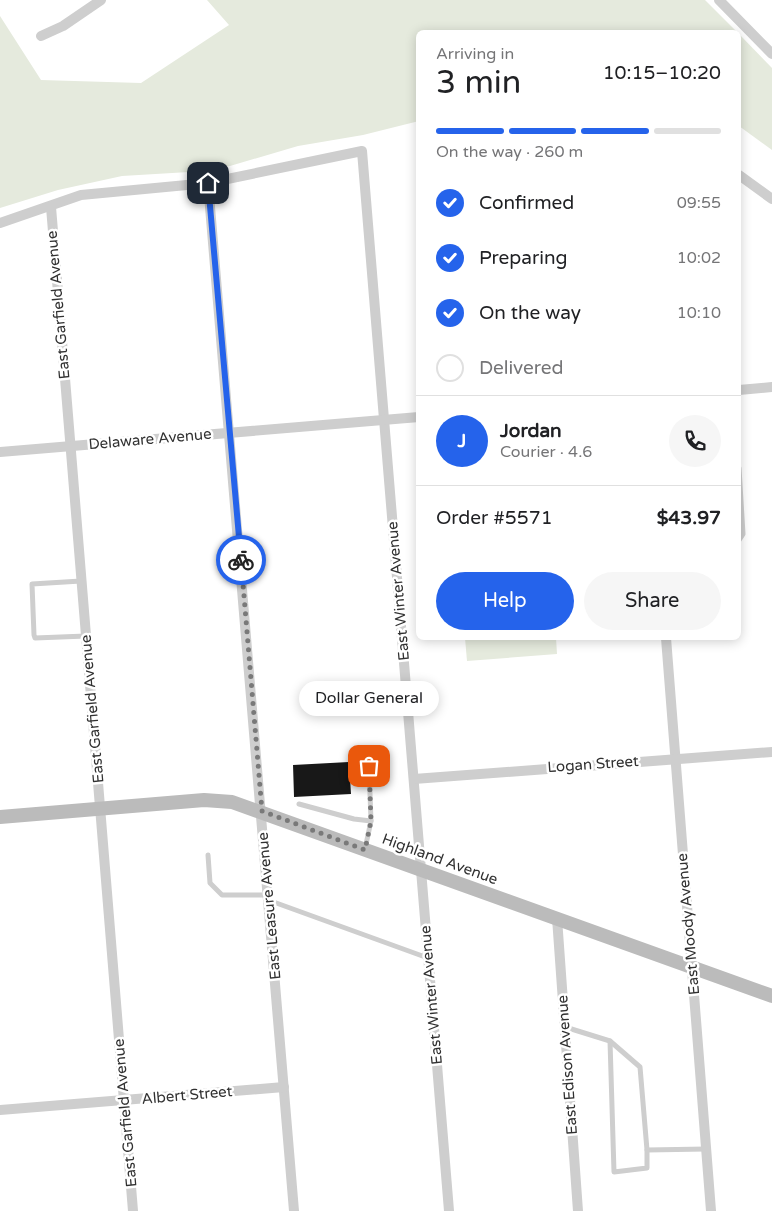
<!DOCTYPE html>
<html lang="en">
<head>
<meta charset="utf-8">
<style>
	:root { --surface:#fff; --page:#f6f6f6; --text:#202124; --muted:#757577; --line:#e0e0e0; --accent:#2563eb }
	body { margin:0; font-family:"Varela Round",sans-serif; background:var(--page); color:var(--text); height:100vh; display:flex; flex-direction:column; font-size:19px; white-space:nowrap }
	* { box-sizing:border-box; margin:0 }
	p { font-size:16px; color:var(--muted) }
	.icon { flex:none; width:28px; height:28px; fill:none; stroke:currentColor; stroke-width:2; stroke-linecap:round; stroke-linejoin:round }
	.map { position:relative; flex:1; overflow:hidden }
	.side { position:absolute; left:416px; top:30px; width:325px; height:610px; display:flex; flex-direction:column; background:var(--surface); border-radius:8px; box-shadow:0 2px 12px #0003 }
	.side>* { flex:none }
	.pin { position:absolute; display:grid; place-items:center; width:42px; height:42px; color:#fff; margin:-21px; border-radius:10px; box-shadow:0 2px 8px #0006 }
	.courier { position:absolute; display:grid; place-items:center; width:50px; height:50px; margin:-25px; border:4px solid #2563eb; border-radius:50%; background:#fff; color:#222; box-shadow:0 1px 6px #0007 }
	.bubble { position:absolute; height:35px; border-radius:18px; background:var(--surface); box-shadow:0 2px 12px #0003; font-size:16px; font-weight:600; line-height:35px; text-align:center }
	.overview em { font-style:normal; font-weight:600 }
	.overview div { display:flex; flex-direction:column-reverse }
	.overview { display:flex; align-items:center; justify-content:space-between; height:85px; padding:0 20px }
	h1 { font-size:32px; font-weight:600; line-height:38px }
	.bar { display:grid; grid-template-columns:repeat(4,1fr); gap:8px 5px; align-content:center; height:60px; padding:0 20px }
	.bar i { height:6px; border-radius:4px; background:var(--line) }
	.bar .selected { background:var(--accent) }
	.bar p { grid-column:span 4 }
	.line { display:flex; align-items:center; gap:12px; padding:0 20px; border-top:1px solid var(--line) }
	.line div { flex:1 }
	.round { display:grid; place-items:center; flex:none; width:52px; height:52px; border-radius:26px; background:var(--page) }
	ol { padding:0 20px; list-style:none }
	li { display:flex; align-items:center; gap:15px; height:55px }
	li p { margin-inline-start:auto }
	li .icon { padding:5px; border-radius:50%; background:var(--accent); color:#fff; stroke-width:4 }
	li:last-child { color:var(--muted) }
	li i { width:28px; height:28px; border:2px solid var(--line); border-radius:50% }
	.primary-button { display:flex; gap:10px; margin-top:auto; padding:10px 20px }
	.primary-button a { flex:1; height:58px; border-radius:30px; background:var(--accent); color:#fff; font-size:20px; font-weight:600; line-height:58px; text-align:center }
	.primary-button a+a { background:var(--page); color:var(--text) }
	.map>svg:first-child { display:block }
	.green { fill:#e5eadd }
	.building { fill:#181818 }
	.lines { fill:none; stroke-linecap:round; stroke-linejoin:round }
	.lane { stroke:#cecece; stroke-width:5 }
	.street { stroke:#cecece; stroke-width:10 }
	.secondary { stroke:#bbb; stroke-width:14 }
	.done { stroke:#797979; stroke-width:5; stroke-dasharray:0 9 }
	.route { stroke:#2563eb; stroke-width:6 }
	.labels { text-anchor:middle; stroke-width:5; stroke-linejoin:round; paint-order:stroke }
	.street-label { font-size:15px; fill:#313131; stroke:#fff }
</style>
</head>
<body>
<div class="map">
<svg width="772" height="1211" viewBox="0 0 772 1211">
	<rect width="100%" height="100%" fill="#fff"/>
	<g class="green">
		<path d="M207,0H705L737,32H419V121L363,135L298,146L230,166L189,172L122,176L58,190L0,208V16L41,80L141,83L229,25Z"/>
		<path d="M739,34L772,68V150L739,126Z"/>
		<path d="M465,638H556L557,654L467,661Z"/>
	</g>
	<path class="building" d="M349,762L351,794L294,797L293,765Z"/>
	<g class="lines">
		<g class="lane">
			<path d="M739,468L743,534L739,540"/>
			<path d="M81,581L32,584L34,635L35,638L86,636"/>
			<path d="M299,804L354,819L371,821"/>
			<path d="M365,849L371,821L369,766"/>
			<path d="M208,855L210,883L222,895H267"/>
			<path d="M268,900L428,958"/>
			<path d="M565,1027L610,1041L640,1067L647,1150L706,1149"/>
			<path d="M610,1041L614,1172L647,1168V1150"/>
		</g>
		<g class="street">
			<path d="M719,0L772,54"/>
			<path d="M41,36L63,26L101,0"/>
			<path d="M739,175L772,199"/>
			<path d="M208,183L294,1211"/>
			<path d="M51,207L133,1211"/>
			<path d="M0,223L81,195L208,183L362,151L449,1211"/>
			<path d="M739,390L772,387"/>
			<path d="M0,452L419,417"/>
			<path d="M666,638L711,1211"/>
			<path d="M414,779L772,752"/>
			<path d="M557,918L578,1211"/>
			<path d="M0,1110L284,1087"/>
		</g>
		<path class="secondary" d="M0,817L204,800L232,802L772,996"/>
	</g>
	<g class="lines">
		<path class="done" d="M241,560L262,811L365,850L371,821L369,766"/>
		<path class="route" d="M208,183L241,560"/>
	</g>
	<g class="labels">
		<g class="street-label">
			<text transform="translate(58 305) rotate(-95)" y="5">East Garfield Avenue</text>
			<text transform="translate(150 439) rotate(-5)" y="5">Delaware Avenue</text>
			<text transform="translate(398 591) rotate(-95)" y="5">East Winter Avenue</text>
			<text transform="translate(92 709) rotate(-95)" y="5">East Garfield Avenue</text>
			<text transform="translate(593 764) rotate(-4)" y="5">Logan Street</text>
			<text transform="translate(440 859) rotate(20)" y="5">Highland Avenue</text>
			<text transform="translate(269 906) rotate(-95)" y="5">East Leasure Avenue</text>
			<text transform="translate(688 924) rotate(-95)" y="5">East Moody Avenue</text>
			<text transform="translate(431 995) rotate(-95)" y="5">East Winter Avenue</text>
			<text transform="translate(567 1065) rotate(-94)" y="5">East Edison Avenue</text>
			<text transform="translate(187 1095) rotate(-5)" y="5">Albert Street</text>
			<text transform="translate(125 1113) rotate(-95)" y="5">East Garfield Avenue</text>
		</g>
	</g>
</svg>
<div class="pin" style="left:369px;top:766px;background:#ea580c"><svg class="icon" aria-label="bag" viewBox="0 0 24 24"><path d="M5 8h14l-1 12H6zM9 8a3 3 0 0 1 6 0"/></svg></div>
<div class="pin" style="left:208px;top:183px;background:#1f2937"><svg class="icon" aria-label="home" viewBox="0 0 24 24"><path d="M3 11l9-7 9 7M6 9v11h12V9"/></svg></div>
<div class="courier" style="left:241px;top:560px"><svg class="icon" aria-label="bike" viewBox="0 0 24 24"><circle cx="6" cy="16" r="4"/><circle cx="18" cy="16" r="4"/><path d="M6 16l4-8h5l3 8M10 8l3 8H6M13 5h3"/></svg></div>
<div class="bubble" style="left:299px;top:681px;width:140px">Dollar General</div>
<section class="side">
<div class="overview"><div><h1>3 min</h1><p>Arriving in</p></div><em>10:15–10:20</em></div>
<div class="bar"><i class="selected"></i><i class="selected"></i><i class="selected"></i><i></i><p>On the way · 260 m</p></div>
<ol>
<li><svg class="icon" aria-label="check" viewBox="0 0 24 24"><path d="M5 12l5 5 9-10"/></svg>Confirmed<p>09:55</p></li>
<li><svg class="icon" aria-label="check" viewBox="0 0 24 24"><path d="M5 12l5 5 9-10"/></svg>Preparing<p>10:02</p></li>
<li><svg class="icon" aria-label="check" viewBox="0 0 24 24"><path d="M5 12l5 5 9-10"/></svg>On the way<p>10:10</p></li>
<li><i></i>Delivered</li>
</ol>
<div class="line" style="height:90px"><b class="round" style="background:var(--accent);color:#fff">J</b><div><b>Jordan</b><p>Courier · 4.6</p></div><a class="round"><svg class="icon" aria-label="phone" viewBox="0 0 24 24"><path d="M5 4h4l2 5-3 2q2 4 5 5l2-3 5 2v4C11 20 4 13 5 4z"/></svg></a></div>
<div class="line" style="height:65px"><div>Order #5571</div><b>$43.97</b></div>
<div class="primary-button"><a>Help</a><a>Share</a></div>
</section>
</div>
</body>
</html>
